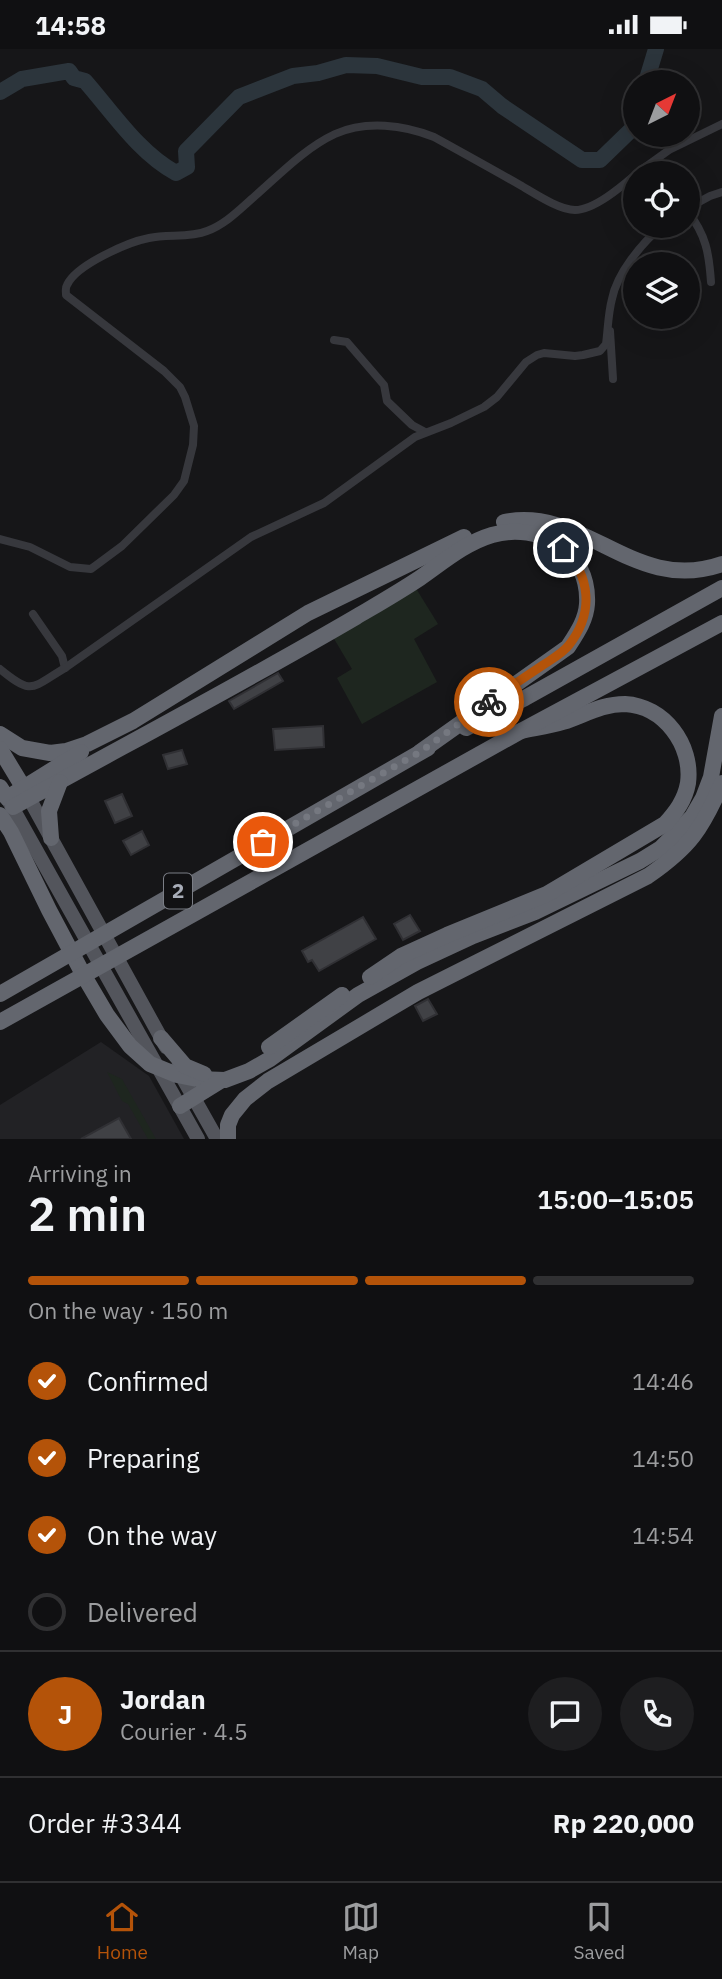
<!DOCTYPE html>
<html lang="en">
<head>
<meta charset="utf-8">
<style>
	:root { --surface:#101012; --page:#1e1e20; --text:#f1f3f6; --muted:#9c9d9f; --line:#303032; --accent:#b45309 }
	body { margin:0; font-family:"IBM Plex Sans",sans-serif; background:var(--page); color:var(--text); height:100vh; display:flex; flex-direction:column; font-size:26px; white-space:nowrap }
	* { box-sizing:border-box; margin:0 }
	p { font-size:23px; color:var(--muted) }
	.icon { flex:none; width:38px; height:38px; fill:none; stroke:currentColor; stroke-width:2; stroke-linecap:round; stroke-linejoin:round }
	.map { position:relative; height:1090px; overflow:hidden }
	.panel { display:flex; flex-direction:column; background:var(--surface); flex:1 }
	.panel>* { flex:none }
	.needle { width:46px; rotate:42deg }
	.controls { position:absolute; left:623px; top:21px; display:grid; gap:14px }
	.controls a { display:grid; place-items:center; width:77px; height:77px; border-radius:50%; background:var(--surface); box-shadow:0 7px 28px #0002,0 0 0 2px var(--line); font-size:35px }
	.pin { position:absolute; display:grid; place-items:center; width:60px; height:60px; color:#fff; margin:-30px; border:4px solid #fff; border-radius:50%; box-shadow:0 2px 7px #0007 }
	.courier { position:absolute; display:grid; place-items:center; width:70px; height:70px; margin:-35px; border:5px solid #b45309; border-radius:50%; background:#fff; color:#222; box-shadow:0 2px 9px #0007 }
	.summary em { font-style:normal; font-weight:600 }
	.summary div { display:flex; flex-direction:column-reverse }
	.summary { display:flex; align-items:center; justify-content:space-between; height:119px; padding:0 28px }
	h1 { font-size:46px; font-weight:600; line-height:52px }
	.bar { display:grid; grid-template-columns:repeat(4,1fr); gap:10px 7px; align-content:center; height:84px; padding:0 28px }
	.bar i { height:9px; border-radius:5px; background:var(--line) }
	.bar .selected { background:var(--accent) }
	.bar p { grid-column:span 4 }
	.line { display:flex; align-items:center; gap:18px; padding:0 28px; border-top:2px solid var(--line) }
	.line div { flex:1 }
	.round { display:grid; place-items:center; flex:none; width:74px; height:74px; border-radius:37px; background:var(--page) }
	ol { padding:0 28px; list-style:none }
	li { display:flex; align-items:center; gap:21px; height:77px }
	li p { margin-inline-start:auto }
	li .icon { padding:7px; border-radius:50%; background:var(--accent); color:#fff; stroke-width:4 }
	li:last-child { color:var(--muted) }
	li i { width:38px; height:38px; border:4px solid var(--line); border-radius:50% }
	.status { display:flex; justify-content:space-between; align-items:center; height:49px; padding:0 35px; background:var(--surface); direction:ltr }
	.status svg { height:19px; fill:currentColor }
	.menu { display:flex; justify-content:space-around; align-items:center; height:98px; border-top:2px solid var(--line); background:var(--surface); font-size:19px; color:var(--muted) }
	.menu a { display:grid; justify-items:center; gap:4px }
	.menu .selected { color:var(--accent) }
	.map>svg:first-child { display:block }
	.built { fill:#222225 }
	.green { fill:#1e261f }
	.lines { fill:none; stroke-linecap:round; stroke-linejoin:round }
	.river { stroke:#2c353c; stroke-width:16 }
	.building { fill:#404145; stroke:#303034; stroke-width:2 }
	.minor { stroke:#37383d; stroke-width:8 }
	.primary { stroke:#53555c; stroke-width:14 }
	.motorway { stroke:#63666e; stroke-width:16 }
	.done { stroke:#757880; stroke-width:7; stroke-dasharray:0 12.6 }
	.route { stroke:#b45309; stroke-width:9 }
	.labels { text-anchor:middle; stroke-width:5; stroke-linejoin:round; paint-order:stroke }
	.shield { fill:#111113; stroke:#7b7e86; stroke-width:2 }
	.shield-label { font-size:21px; font-weight:bold; fill:#a8adb8 }
</style>
</head>
<body>
<div class="status"><b>14:58</b><svg viewBox="0 0 49 12"><path d="M0 12V9h3v3zM5 12V6h3v6zM10 12V3h3v9zM15 12V0h3v12zM26 1h20v11H26zM47 4h2v5h-2z"/></svg></div>
<div class="map">
<svg width="722" height="1090" viewBox="0 0 722 1090">
	<rect width="100%" height="100%" fill="#161618"/>
	<path class="built" d="M101,993L149,1027L184,1090H0V1056Z"/>
	<g class="green">
		<path d="M412,533L438,575L414,590L437,633L362,675L337,629L352,620L330,583Z"/>
		<path d="M107,1023L122,1030L156,1090H148L128,1055L122,1052Z"/>
	</g>
	<g class="lines">
		<g class="river">
			<path d="M646,33L656,0"/>
			<path d="M0,43L22,30L69,22L74,29L85,32C113,64 139,104 176,124L187,118L186,102L239,48L293,27L318,24L346,16L377,17L422,28H450L482,40L502,57L582,111H600L632,80L635,68"/>
		</g>
	</g>
	<g class="building">
		<path d="M278,624L283,632L234,660L229,652Z"/>
		<path d="M323,677L324,698L275,701L273,680Z"/>
		<path d="M182,701L187,715L168,720L163,706Z"/>
		<path d="M122,745L132,767L115,774L105,752Z"/>
		<path d="M142,782L149,796L131,806L123,792Z"/>
		<path d="M410,866L420,882L403,891L394,875Z"/>
		<path d="M363,868L376,890L319,922L312,911L308,913L302,902Z"/>
		<path d="M428,950L437,965L423,972L415,957Z"/>
		<path d="M119,1069L131,1090H81Z"/>
	</g>
	<g class="lines">
		<g class="minor">
			<path d="M637,124L669,101L722,75"/>
			<path d="M688,159L710,147L722,143"/>
			<path d="M688,163C706,186 709,204 711,233"/>
			<path d="M610,282L613,330"/>
			<path d="M334,291L347,293L384,336L387,352L412,376L425,383"/>
			<path d="M0,490L30,498L70,518L91,520L122,497L174,446L184,432L193,396L194,377L185,348L180,338L164,322L66,246C66,242 65,239 67,236C76,216 128,193 149,189C168,185 190,189 207,182C226,175 240,160 255,147C279,126 305,99 335,85C366,71 404,76 434,88C463,104 492,120 520,136C534,144 559,161 575,161C594,161 621,138 635,126"/>
			<path d="M33,565L62,607L65,619"/>
			<path d="M0,620C33,647 31,639 65,619L251,488L324,454L415,388L451,374L484,358L497,348L526,313L537,306L544,304L575,307L583,306L600,302L606,295C608,280 608,265 612,250C617,224 642,194 662,177"/>
		</g>
		<g class="primary">
			<path d="M24,740L166,998"/>
			<path d="M7,749L198,1090"/>
			<path d="M177,1019L217,1090"/>
		</g>
		<g class="motorway">
			<path d="M504,473C586,457 634,546 722,515"/>
			<path d="M466,679L525,649L722,539"/>
			<path d="M0,685L22,699L50,704L66,702L87,695L133,672L308,564L464,488"/>
			<path d="M0,700L23,738"/>
			<path d="M0,738L7,749L81,703"/>
			<path d="M13,758C127,695 243,634 356,568C378,555 399,543 420,529C443,513 465,494 492,486C539,473 590,501 587,555C586,571 577,584 568,598L420,703"/>
			<path d="M0,766L11,783L49,861L84,927L107,966L130,997L150,1015L177,1026L197,1030L225,1031L249,1022L270,1010L358,946L417,913L473,887L535,863L640,812L661,799L692,768L703,749L711,728L722,667"/>
			<path d="M51,789L49,762L60,733"/>
			<path d="M370,928L401,907L447,886L547,845L665,775C676,763 685,751 688,734C693,696 664,657 625,655C601,655 585,666 563,673C550,677 535,679 521,682"/>
			<path d="M0,945L428,699"/>
			<path d="M0,973L521,682L722,574"/>
			<path d="M161,989L185,1017L204,1025"/>
			<path d="M269,998L342,946"/>
			<path d="M180,1057L222,1031"/>
			<path d="M228,1090V1076L232,1066L245,1050L268,1032L418,943L648,827C690,798 702,780 722,734"/>
		</g>
	</g>
	<g class="lines">
		<path class="done" d="M263,793L420,703L489,653"/>
		<path class="route" d="M489,653C507,640 525,628 543,616C552,610 563,604 569,596C594,564 591,527 563,499"/>
	</g>
	<g class="labels">
		<rect class="shield" x="164" y="824.5" width="28" height="35" rx="5"/>
		<g class="shield-label">
			<text x="178" y="849">2</text>
		</g>
	</g>
</svg>
<div class="controls">
<a><svg class="needle" viewBox="-14 -14 28 28"><path d="M0-13l5 13h-10z" fill="#e53935"/><path d="M0 13l5-13h-10z" fill="#9c9d9f"/></svg></a>
<a><svg class="icon" aria-label="locate" viewBox="0 0 24 24"><circle cx="12" cy="12" r="6"/><path d="M12 2v4M12 18v4M2 12h4M18 12h4"/></svg></a>
<a><svg class="icon" aria-label="layers" viewBox="0 0 24 24"><path d="M12 4l9 5-9 5-9-5zM3 14l9 5 9-5"/></svg></a>
</div>
<div class="pin" style="left:263px;top:793px;background:#ea580c"><svg class="icon" aria-label="bag" viewBox="0 0 24 24"><path d="M5 8h14l-1 12H6zM9 8a3 3 0 0 1 6 0"/></svg></div>
<div class="pin" style="left:563px;top:499px;background:#1f2937"><svg class="icon" aria-label="home" viewBox="0 0 24 24"><path d="M3 11l9-7 9 7M6 9v11h12V9"/></svg></div>
<div class="courier" style="left:489px;top:653px"><svg class="icon" aria-label="bike" viewBox="0 0 24 24"><circle cx="6" cy="16" r="4"/><circle cx="18" cy="16" r="4"/><path d="M6 16l4-8h5l3 8M10 8l3 8H6M13 5h3"/></svg></div>
</div>
<section class="panel">
<div class="summary"><div><h1>2 min</h1><p>Arriving in</p></div><em>15:00–15:05</em></div>
<div class="bar"><i class="selected"></i><i class="selected"></i><i class="selected"></i><i></i><p>On the way · 150 m</p></div>
<ol>
<li><svg class="icon" aria-label="check" viewBox="0 0 24 24"><path d="M5 12l5 5 9-10"/></svg>Confirmed<p>14:46</p></li>
<li><svg class="icon" aria-label="check" viewBox="0 0 24 24"><path d="M5 12l5 5 9-10"/></svg>Preparing<p>14:50</p></li>
<li><svg class="icon" aria-label="check" viewBox="0 0 24 24"><path d="M5 12l5 5 9-10"/></svg>On the way<p>14:54</p></li>
<li><i></i>Delivered</li>
</ol>
<div class="line" style="height:126px"><b class="round" style="background:var(--accent);color:#fff">J</b><div><b>Jordan</b><p>Courier · 4.5</p></div><a class="round"><svg class="icon" aria-label="chat" viewBox="0 0 24 24"><path d="M4 5h16v11H9l-5 4z"/></svg></a><a class="round"><svg class="icon" aria-label="phone" viewBox="0 0 24 24"><path d="M5 4h4l2 5-3 2q2 4 5 5l2-3 5 2v4C11 20 4 13 5 4z"/></svg></a></div>
<div class="line" style="height:91px"><div>Order #3344</div><b>Rp 220,000</b></div>
</section>
<nav class="menu">
<a class="selected"><svg class="icon" aria-label="home" viewBox="0 0 24 24"><path d="M3 11l9-7 9 7M6 9v11h12V9"/></svg>Home</a>
<a><svg class="icon" aria-label="map" viewBox="0 0 24 24"><path d="M3 6l6-2 6 2 6-2v14l-6 2-6-2-6 2zM9 4v14M15 6v14"/></svg>Map</a>
<a><svg class="icon" aria-label="saved" viewBox="0 0 24 24"><path d="M7 4h10v16l-5-4-5 4z"/></svg>Saved</a>
</nav>
</body>
</html>
